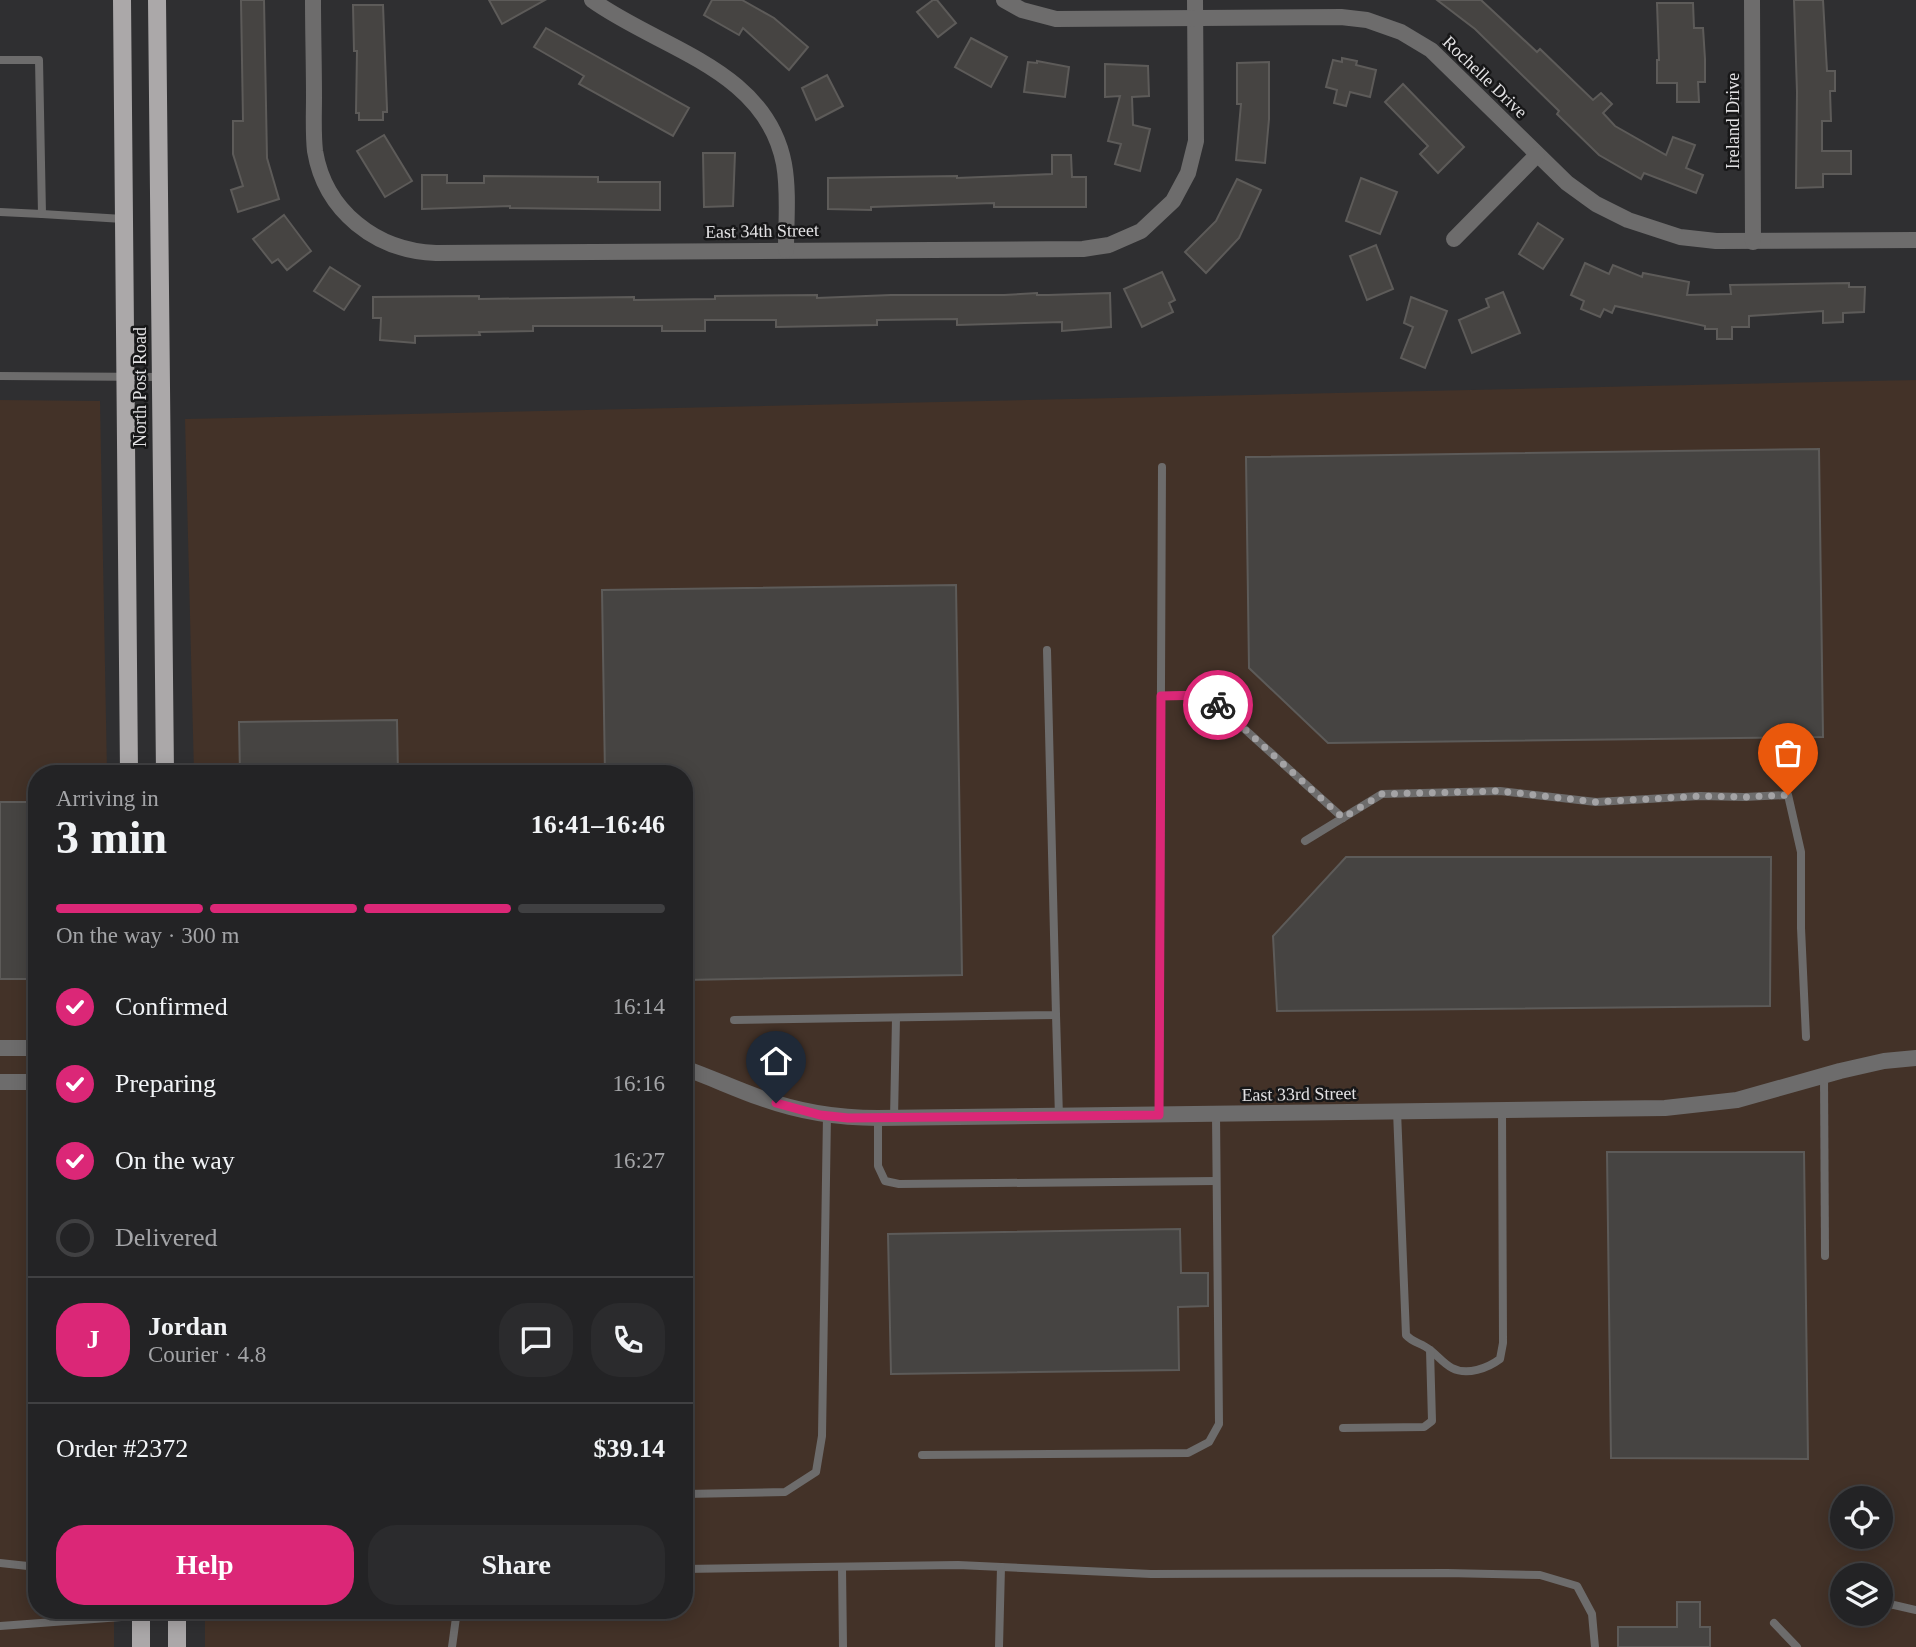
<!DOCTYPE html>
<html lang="en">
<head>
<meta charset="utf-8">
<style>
	:root { --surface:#232325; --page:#2b2b2d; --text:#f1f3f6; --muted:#a3a4a7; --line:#404042; --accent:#db2777 }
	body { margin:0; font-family:"Times New Roman",serif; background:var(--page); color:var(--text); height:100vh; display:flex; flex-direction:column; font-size:26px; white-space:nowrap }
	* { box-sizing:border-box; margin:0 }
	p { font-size:23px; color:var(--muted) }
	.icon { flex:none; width:38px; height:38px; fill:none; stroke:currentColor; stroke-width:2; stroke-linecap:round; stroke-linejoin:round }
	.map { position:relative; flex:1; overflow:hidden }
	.drawer { position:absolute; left:28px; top:765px; width:665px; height:854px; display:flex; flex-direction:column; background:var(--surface); border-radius:28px; box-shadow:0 4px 18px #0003,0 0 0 2px var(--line) }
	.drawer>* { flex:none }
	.tools { position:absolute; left:1830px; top:1486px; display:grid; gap:14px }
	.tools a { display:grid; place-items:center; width:63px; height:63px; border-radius:50%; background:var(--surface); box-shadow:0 4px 18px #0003,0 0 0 2px var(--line); font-size:35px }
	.pin { position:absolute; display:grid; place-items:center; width:60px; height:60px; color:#fff; margin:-72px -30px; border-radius:50% 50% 50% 0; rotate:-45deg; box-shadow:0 0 7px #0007 }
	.pin .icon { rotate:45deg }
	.courier { position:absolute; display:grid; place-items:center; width:70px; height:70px; margin:-35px; border:5px solid #db2777; border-radius:50%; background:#fff; color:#222; box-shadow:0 2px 9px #0007 }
	.summary em { font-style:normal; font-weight:600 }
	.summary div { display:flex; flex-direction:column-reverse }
	.summary { display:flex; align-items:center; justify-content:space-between; height:119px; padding:0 28px }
	h1 { font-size:46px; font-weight:600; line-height:52px }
	.bar { display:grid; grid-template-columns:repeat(4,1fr); gap:10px 7px; align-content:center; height:84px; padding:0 28px }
	.bar i { height:9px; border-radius:5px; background:var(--line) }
	.bar .active { background:var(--accent) }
	.bar p { grid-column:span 4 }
	.line { display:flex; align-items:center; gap:18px; padding:0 28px; border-top:2px solid var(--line) }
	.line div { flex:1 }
	.round { display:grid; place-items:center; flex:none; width:74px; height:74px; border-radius:28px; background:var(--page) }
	ol { padding:0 28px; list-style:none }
	li { display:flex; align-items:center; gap:21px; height:77px }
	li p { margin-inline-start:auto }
	li .icon { padding:7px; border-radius:50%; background:var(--accent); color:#fff; stroke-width:4 }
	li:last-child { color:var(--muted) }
	li i { width:38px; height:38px; border:4px solid var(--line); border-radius:50% }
	.button { display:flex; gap:14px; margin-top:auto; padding:14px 28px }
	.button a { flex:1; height:80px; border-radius:28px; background:var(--accent); color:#fff; font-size:28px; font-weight:600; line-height:80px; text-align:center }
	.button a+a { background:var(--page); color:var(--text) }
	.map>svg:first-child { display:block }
	.industrial { fill:#433228; fill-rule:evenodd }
	.building { fill:#464442; stroke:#5d5b59; stroke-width:2 }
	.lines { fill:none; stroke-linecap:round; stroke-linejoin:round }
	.service { stroke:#6d6c6c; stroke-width:8 }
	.minor { stroke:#6d6c6c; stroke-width:16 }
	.primary { stroke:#aba8a9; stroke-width:18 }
	.done { stroke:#a4a3a5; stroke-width:7; stroke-dasharray:0 12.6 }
	.route { stroke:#db2777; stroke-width:9 }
	.labels { text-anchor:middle; stroke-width:5; stroke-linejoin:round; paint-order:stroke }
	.street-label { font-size:18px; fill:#e3e2e4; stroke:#171718 }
</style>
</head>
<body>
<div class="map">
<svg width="1916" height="1647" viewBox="0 0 1916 1647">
	<rect width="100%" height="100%" fill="#2f2f31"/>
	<g class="industrial">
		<path d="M1916,380V1647H205V1610H684V774L194,773L185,419ZM1843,1498H1881V1536H1843ZM1843,1575H1881V1614H1843Z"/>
		<path d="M0,400L100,401L107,773L37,774V1610H114V1647H0Z"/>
	</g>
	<g class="building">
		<path d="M241,0H264L267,158L279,199L238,212L231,190L243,186L233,154V121H243Z"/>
		<path d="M489,0H545L502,24Z"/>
		<path d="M712,0H742L774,18L808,47L789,70L743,28L739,35L704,15Z"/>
		<path d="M933,0H937L956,23L938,37L917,12Z"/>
		<path d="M1437,0H1481L1537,52L1540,49L1593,100L1601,93L1612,104L1603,113L1615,126L1666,155L1673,137L1695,145L1686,168L1703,175L1696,193L1644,173L1641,179L1599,155L1557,114L1559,111L1475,29Z"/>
		<path d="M1794,0H1823L1827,71H1835V91H1830L1831,121H1822V151H1851V174H1823V187L1796,188L1797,92Z"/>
		<path d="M1657,3H1693L1694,28H1703L1705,59V82H1698L1699,102H1677V83H1657V60H1659Z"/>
		<path d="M353,5H383L387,109V112H383V120H359V113H356L357,51H354Z"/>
		<path d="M546,28L689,108L673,136L579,84L584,76L534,47Z"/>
		<path d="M971,38L1007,57L991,87L955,67Z"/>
		<path d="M1342,58L1357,61L1356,65L1376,70L1370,97L1350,92L1346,106L1334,103L1337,90L1326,87L1333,60L1342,62Z"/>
		<path d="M1037,61L1069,67L1065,97L1024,92L1028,62L1037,63Z"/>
		<path d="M1269,62V119L1265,163L1236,160L1241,104H1237V63Z"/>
		<path d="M1105,64L1148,66L1149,96L1132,97L1133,125L1150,129L1140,171L1115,164L1121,144L1108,141L1120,96L1105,97Z"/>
		<path d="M827,75L843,106L816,120L802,88Z"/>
		<path d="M1403,84L1464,147L1438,173L1420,154L1428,146L1385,102Z"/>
		<path d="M384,135L412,181L385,197L357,151Z"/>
		<path d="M703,153H735L733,206L704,207Z"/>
		<path d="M1052,155H1071L1072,177H1086V207H994V203L871,207V210L828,209V178L957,176V178L1052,174Z"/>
		<path d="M422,175H447V183H484V176L598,177V182H660V210L510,208V206L422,209Z"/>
		<path d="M1361,178L1397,192L1380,234L1346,221Z"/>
		<path d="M1237,179L1261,190L1239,238L1206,273L1185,252L1216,221Z"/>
		<path d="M284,215L311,251L287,270L278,259L272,263L253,239Z"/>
		<path d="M1538,223L1563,239L1543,269L1519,254Z"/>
		<path d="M1376,245L1393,289L1367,300L1350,256Z"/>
		<path d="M1585,263L1609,274L1613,265L1642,277L1643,273L1689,282L1687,295L1731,294L1730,285L1849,283V287H1865L1864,312L1843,313V322L1823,323V311L1749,316V327H1732V339H1717V329H1705V326L1615,306L1612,313L1604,309L1600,317L1581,309L1584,301L1571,295Z"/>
		<path d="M330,267L360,286L344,310L314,291Z"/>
		<path d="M1162,272L1175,300L1169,303L1173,312L1142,327L1124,289Z"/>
		<path d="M1503,292L1520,333L1472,353L1459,320L1489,307L1486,299Z"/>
		<path d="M1037,293V295H1048L1110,293L1111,327L1062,331V322L957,325V319L877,320V325L776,327V320H705V331H662V326H533V331L479,332L480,335L415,336V343L380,340L381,318H373V297L479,296V299L634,297V300L715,299V296L817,295V298L891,295H1004Z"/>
		<path d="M1411,297L1447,311L1425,368L1401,358L1413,327L1404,323Z"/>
		<path d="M1819,449L1823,737L1328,743L1249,668L1246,457Z"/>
		<path d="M956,585L962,975L684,980V774H605L602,590Z"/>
		<path d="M397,720L398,774H240L239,722Z"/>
		<rect x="0" y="802" width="37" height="177"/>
		<path d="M1346,857H1771L1770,1006L1277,1011L1273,936Z"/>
		<path d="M1607,1152H1804L1808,1459L1611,1458Z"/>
		<path d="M1180,1229L1181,1273H1208V1306L1178,1307L1179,1370L891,1374L888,1234Z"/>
		<path d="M1677,1602H1700V1627H1710V1647H1618V1627H1677Z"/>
	</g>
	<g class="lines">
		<g class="service">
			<path d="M0,60H39L42,214L0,212"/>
			<path d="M42,214L123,219"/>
			<path d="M0,376L160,377"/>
			<path d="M1161,696L1207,695L1343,818"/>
			<path d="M1305,841L1382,794L1500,791L1596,802L1700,796L1744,797L1788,795L1801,852V928L1806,1037"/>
			<path d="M1056,1015L1059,1117"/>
			<path d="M734,1020L1056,1015L1047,650"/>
			<path d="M1824,1075L1825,1256"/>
			<path d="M1397,1111L1406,1335C1413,1343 1422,1343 1430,1350C1437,1355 1444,1364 1452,1368C1467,1376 1488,1368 1500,1359L1503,1343L1502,1109"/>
			<path d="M1159,1115L1162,467"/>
			<path d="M878,1118V1166L885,1181L899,1184L1216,1181"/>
			<path d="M894,1118L896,1018"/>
			<path d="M1343,1428L1424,1427L1432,1421L1430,1350"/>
			<path d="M922,1455L1188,1453L1209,1442L1219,1424L1216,1114"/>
			<path d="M684,1494L785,1492L816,1472L822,1436L827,1115"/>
			<path d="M0,1563L37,1567"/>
			<path d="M842,1567L843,1647"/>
			<path d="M684,1569L958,1565L1151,1574L1447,1573L1540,1575L1577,1586L1592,1614L1595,1647"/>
			<path d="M1881,1602L1916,1610"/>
			<path d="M109,1610L121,1617H141"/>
			<path d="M1774,1623L1797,1647"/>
			<path d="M0,1626L121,1617"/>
			<path d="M452,1647L457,1610"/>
			<path d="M999,1647L1001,1567"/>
		</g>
		<g class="minor">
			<path d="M313,0C313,32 314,65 314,97C314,115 313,133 315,151C325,211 376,251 436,253L1083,249L1109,245L1141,231L1173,201L1188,173L1196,141L1195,0"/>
			<path d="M592,0C660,49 766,69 784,164C789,192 786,222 786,250"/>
			<path d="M1004,0L1022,10L1056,19L1341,17L1367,20L1401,32L1431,50L1567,183L1596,204L1628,220L1680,237L1716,241L1916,240"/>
			<path d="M1752,0L1753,242"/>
			<path d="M1454,239L1537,155"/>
			<path d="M0,1048H37"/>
			<path d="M684,1068C710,1077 735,1089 761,1098C799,1112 837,1118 878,1118L1665,1108L1737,1100L1840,1071L1884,1061L1916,1058"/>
			<path d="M0,1082H37"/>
		</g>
		<g class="primary">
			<path d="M122,0L129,774"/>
			<path d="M157,0L165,774"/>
			<path d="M141,1610V1647"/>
			<path d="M177,1610V1647"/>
		</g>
	</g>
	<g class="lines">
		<path class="done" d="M1218,705L1343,818L1382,794L1500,791L1596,802L1700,796L1744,797L1788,795"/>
		<path class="route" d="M776,1103L820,1115L848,1118L1159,1115L1161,696L1208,695L1218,705"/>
	</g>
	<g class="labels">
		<g class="street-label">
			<text transform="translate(1485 77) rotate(44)" y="6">Rochelle Drive</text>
			<text transform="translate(1733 121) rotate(-90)" y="6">Ireland Drive</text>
			<text transform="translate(762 231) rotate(-1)" y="6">East 34th Street</text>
			<text transform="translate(140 387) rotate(-90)" y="6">North Post Road</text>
			<text transform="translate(1299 1094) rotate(-1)" y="6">East 33rd Street</text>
		</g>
	</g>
</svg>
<div class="tools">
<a><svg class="icon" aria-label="locate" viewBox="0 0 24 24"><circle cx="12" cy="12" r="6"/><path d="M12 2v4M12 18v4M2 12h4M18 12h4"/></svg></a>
<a><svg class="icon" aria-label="layers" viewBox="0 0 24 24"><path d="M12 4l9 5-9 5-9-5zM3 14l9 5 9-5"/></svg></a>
</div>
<div class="pin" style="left:1788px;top:795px;background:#ea580c"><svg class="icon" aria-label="bag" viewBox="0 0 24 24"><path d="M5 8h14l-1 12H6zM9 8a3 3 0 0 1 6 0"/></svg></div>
<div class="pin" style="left:776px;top:1103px;background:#1f2937"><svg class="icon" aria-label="home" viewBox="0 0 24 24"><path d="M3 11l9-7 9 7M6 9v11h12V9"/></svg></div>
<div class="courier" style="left:1218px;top:705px"><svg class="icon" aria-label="bike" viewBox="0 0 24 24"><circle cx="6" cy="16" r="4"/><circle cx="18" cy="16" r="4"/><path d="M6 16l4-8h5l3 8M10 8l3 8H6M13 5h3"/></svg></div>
<section class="drawer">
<div class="summary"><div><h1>3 min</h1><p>Arriving in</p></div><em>16:41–16:46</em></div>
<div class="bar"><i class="active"></i><i class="active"></i><i class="active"></i><i></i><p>On the way · 300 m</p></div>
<ol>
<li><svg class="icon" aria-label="check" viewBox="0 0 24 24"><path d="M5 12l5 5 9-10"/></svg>Confirmed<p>16:14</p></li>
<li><svg class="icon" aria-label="check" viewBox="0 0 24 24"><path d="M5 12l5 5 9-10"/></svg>Preparing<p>16:16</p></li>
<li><svg class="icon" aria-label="check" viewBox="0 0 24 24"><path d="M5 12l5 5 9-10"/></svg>On the way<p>16:27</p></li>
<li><i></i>Delivered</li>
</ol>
<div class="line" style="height:126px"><b class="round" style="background:var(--accent);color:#fff">J</b><div><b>Jordan</b><p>Courier · 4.8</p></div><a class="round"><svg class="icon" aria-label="chat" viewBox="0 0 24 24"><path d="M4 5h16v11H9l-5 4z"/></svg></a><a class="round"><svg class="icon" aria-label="phone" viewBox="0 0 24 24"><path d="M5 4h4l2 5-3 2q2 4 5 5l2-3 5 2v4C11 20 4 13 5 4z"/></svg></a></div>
<div class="line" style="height:91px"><div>Order #2372</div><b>$39.14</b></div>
<div class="button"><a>Help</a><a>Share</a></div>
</section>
</div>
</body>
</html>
